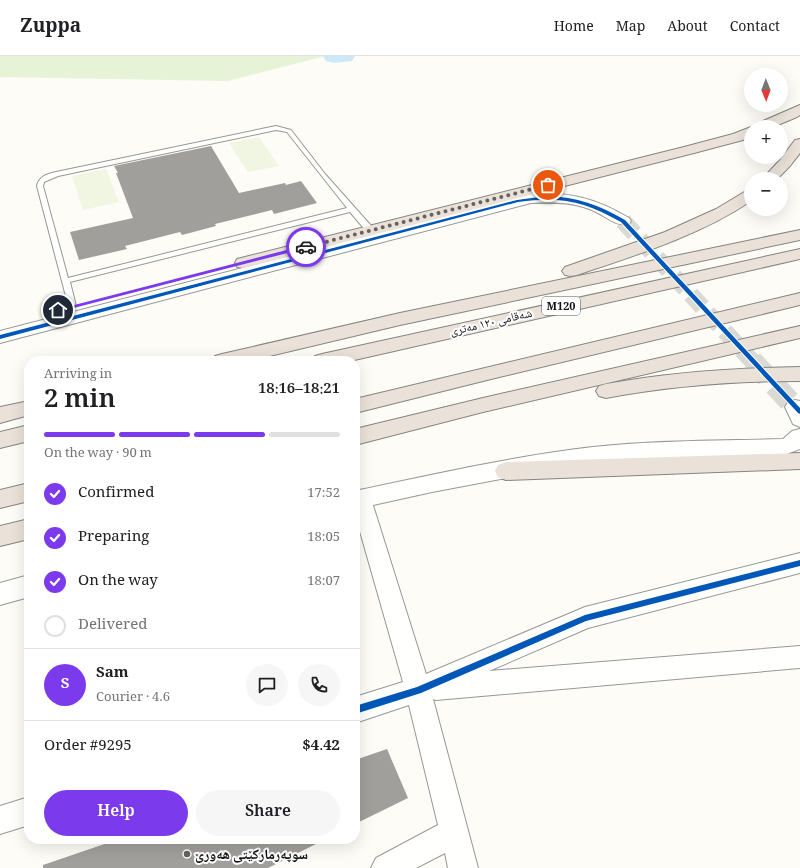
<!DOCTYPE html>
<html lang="en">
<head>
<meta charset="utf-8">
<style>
	:root { --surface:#fff; --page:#f6f6f6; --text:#202124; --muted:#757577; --line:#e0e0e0; --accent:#7c3aed }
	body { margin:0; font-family:Georgia,"Noto Naskh Arabic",serif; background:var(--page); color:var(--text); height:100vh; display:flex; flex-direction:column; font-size:15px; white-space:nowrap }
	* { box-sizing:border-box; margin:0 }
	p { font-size:13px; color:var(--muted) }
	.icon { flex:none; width:22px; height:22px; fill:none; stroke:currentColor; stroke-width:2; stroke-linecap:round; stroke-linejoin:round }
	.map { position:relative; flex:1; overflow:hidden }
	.drawer { position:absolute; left:24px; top:300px; width:336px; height:488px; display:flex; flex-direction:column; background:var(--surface); border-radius:16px; box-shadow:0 4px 16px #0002 }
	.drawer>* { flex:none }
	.needle { width:26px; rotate:179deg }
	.fabs { position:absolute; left:744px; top:12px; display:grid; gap:8px }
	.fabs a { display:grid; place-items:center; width:44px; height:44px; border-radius:50%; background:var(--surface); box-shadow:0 4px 16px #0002; font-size:20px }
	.pin { position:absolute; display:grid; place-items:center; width:34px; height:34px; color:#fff; margin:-17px; border:2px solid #fff; border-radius:50%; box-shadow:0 1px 4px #0007 }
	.courier { position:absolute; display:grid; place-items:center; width:40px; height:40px; margin:-20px; border:3px solid #7c3aed; border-radius:50%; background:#fff; color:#222; box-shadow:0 1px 5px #0007 }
	.summary em { font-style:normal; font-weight:600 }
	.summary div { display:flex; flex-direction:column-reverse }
	.summary { display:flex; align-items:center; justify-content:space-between; height:68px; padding:0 20px }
	h1 { font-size:26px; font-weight:600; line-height:30px }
	.bar { display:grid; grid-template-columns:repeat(4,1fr); gap:6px 4px; align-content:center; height:48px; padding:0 20px }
	.bar i { height:5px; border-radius:3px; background:var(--line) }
	.bar .on { background:var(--accent) }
	.bar p { grid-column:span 4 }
	.line { display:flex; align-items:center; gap:10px; padding:0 20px; border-top:1px solid var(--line) }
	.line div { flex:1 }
	.round { display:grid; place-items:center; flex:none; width:42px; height:42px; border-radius:21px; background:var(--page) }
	ol { padding:0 20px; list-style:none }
	li { display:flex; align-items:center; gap:12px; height:44px }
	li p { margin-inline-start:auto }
	li .icon { padding:4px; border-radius:50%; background:var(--accent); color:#fff; stroke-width:4 }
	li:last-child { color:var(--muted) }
	li i { width:22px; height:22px; border:2px solid var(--line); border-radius:50% }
	.button { display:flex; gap:8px; margin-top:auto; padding:8px 20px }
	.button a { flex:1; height:46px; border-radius:24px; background:var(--accent); color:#fff; font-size:16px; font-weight:600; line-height:46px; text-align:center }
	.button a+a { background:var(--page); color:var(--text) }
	header { display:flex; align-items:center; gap:24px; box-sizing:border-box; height:56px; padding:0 20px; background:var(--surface); border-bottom:1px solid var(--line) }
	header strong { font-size:19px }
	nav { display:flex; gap:22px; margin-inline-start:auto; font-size:14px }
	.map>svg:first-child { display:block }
	.green { fill:#e7f3d7 }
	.pitch { fill:#f0f6e1 }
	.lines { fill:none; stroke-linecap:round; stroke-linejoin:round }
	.river { fill:#cde8f7; fill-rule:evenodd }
	.building { fill:#a19f9c }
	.tertiary-tunnel-far1 { stroke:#dad9d4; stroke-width:17; stroke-dasharray:17 8; stroke-linecap:butt }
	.tertiary-tunnel { stroke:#dad9d4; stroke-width:22; stroke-dasharray:22 11; stroke-linecap:butt }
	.service-casing { stroke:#979795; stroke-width:2 }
	.minor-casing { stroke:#979795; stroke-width:2 }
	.tertiary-casing { stroke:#979795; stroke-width:2 }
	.motorway-casing { stroke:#858482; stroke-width:2 }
	.service { fill:#fffffe; fill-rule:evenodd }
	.minor { fill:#fffffe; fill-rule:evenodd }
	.tertiary { fill:#fffffe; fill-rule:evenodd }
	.motorway { fill:#eae1d8; fill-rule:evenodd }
	.cycleway-casing { stroke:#fff; stroke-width:2 }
	.cycleway { fill:#0057b8; fill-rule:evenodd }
	.route { fill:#7c3aed }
	.done { stroke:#646362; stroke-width:4; stroke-dasharray:0 7.2 }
	.poi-dot { fill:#646362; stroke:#fff; stroke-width:1.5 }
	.labels { text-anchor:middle; stroke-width:4; stroke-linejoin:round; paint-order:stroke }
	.shield { fill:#fff; stroke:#585858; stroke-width:1 }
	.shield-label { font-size:11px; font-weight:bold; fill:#111 }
	.street-label { font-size:12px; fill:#111; stroke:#fff }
	.near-poi-label { font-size:14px; font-weight:bold; fill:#111; stroke:#fff; text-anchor:start }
</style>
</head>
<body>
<header>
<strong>Zuppa</strong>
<nav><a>Home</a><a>Map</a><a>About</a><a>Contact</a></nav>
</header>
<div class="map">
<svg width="800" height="812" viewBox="0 0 800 812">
	<rect width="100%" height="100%" fill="#fdfcf7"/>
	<path class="green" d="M0,0H326L228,25L0,21Z"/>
	<g class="pitch">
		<path d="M259,81L279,110L248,116L229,87Z"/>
		<path d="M106,113L119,146L83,154L72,120Z"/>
	</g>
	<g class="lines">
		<path class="river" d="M323,0H355L352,5L334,7L326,5Z"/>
	</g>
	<g class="building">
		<path d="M211,90L239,137L285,127L286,129L301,125L317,147L274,158L272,154L215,168L216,170L182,179L180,176L125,190L127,193L79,204L70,176L133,162L116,117H118L114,110Z"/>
		<path d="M387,693L408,742L355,768V704Z"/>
		<path d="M119,783H326L268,812H43V809Z"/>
	</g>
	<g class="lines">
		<path class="tertiary-tunnel-far1" d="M623,165L753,306"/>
		<path class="tertiary-tunnel" d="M752,305L795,351"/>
		<g class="service-casing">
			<path id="service" d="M276,70L291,74L325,118L373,172V176H367L350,156L70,226L76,250L72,253L69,252L37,130C39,120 47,118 56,116ZM276,74L287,76L347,152L68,222L43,130L44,126L58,120Z"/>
		</g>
		<g class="minor-casing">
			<g id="minor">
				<path d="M361,435L368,437L371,443L426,618L585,551L800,497V517L588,572L489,615L800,590V612L436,644L433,643L478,812H448L445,797L416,812H371L376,802L438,769L409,649L355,667V641L403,626L355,458V437Z"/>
				<path d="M29,741V769L0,778V750Z"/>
			</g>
		</g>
		<g class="tertiary-casing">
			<g id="tertiary">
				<path d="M531,137C569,136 596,142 629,162L631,165L629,168C617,171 608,162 598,157C577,146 555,146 531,147L0,287V275Z"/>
				<path d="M795,344L800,345V371L793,368L785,351L788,346Z"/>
				<path d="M800,373V393L784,399L654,403L569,410L432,436L355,453V435C426,420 497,404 569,394C639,384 712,385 783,383L792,375Z"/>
				<path d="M29,519V541L0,549V527Z"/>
			</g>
		</g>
		<g class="motorway-casing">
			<g id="motorway">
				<path d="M800,49V59L797,61L773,71H754L756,68Z"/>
				<path d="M751,71V80L743,84L694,97L243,212L237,211L235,207L237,203L684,91L733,78Z"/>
				<path d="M800,83V97L790,110L777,123H762L780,104L795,84Z"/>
				<path d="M751,133V145C699,180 636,199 577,219L571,220L565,219L562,215L565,211L665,176L716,153L746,135Z"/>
				<path d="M800,174V184L400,269L249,305H212L215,300L222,298L400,257Z"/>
				<path d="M800,193V203L350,305H312L315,300L322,298Z"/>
				<path d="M800,237V249L487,324L355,357V343Z"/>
				<path d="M800,270V282L483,356L355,389V373L483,342Z"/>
				<path d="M800,311V325C735,325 670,330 606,342L599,340L596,335L599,330L606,328C670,316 735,312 800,311Z"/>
				<path d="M29,345V359L0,367V351Z"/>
				<path d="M29,369V385L0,392V376Z"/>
				<path d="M800,397V413L506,424L498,421L495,415L498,409L506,406Z"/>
				<path d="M29,427V445L0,452V434Z"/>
				<path d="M29,463V483L0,490V470Z"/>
			</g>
		</g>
		<use href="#service" class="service"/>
		<use href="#minor" class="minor"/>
		<use href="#tertiary" class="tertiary"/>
		<use href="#motorway" class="motorway"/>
		<g class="cycleway-casing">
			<g id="cycleway">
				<path d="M547,140C577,141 599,149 625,164L800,352V358L798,357L621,166C584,145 561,140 518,146L0,283V279L517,144Z"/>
				<path d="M800,504V510L586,565L421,637L355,658V650L417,631L585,559Z"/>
			</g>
		</g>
		<use href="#cycleway" class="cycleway"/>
	</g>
	<path class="route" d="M306,189L307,192L58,256L55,254Z"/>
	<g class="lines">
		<path class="done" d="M306,191L548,129"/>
	</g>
	<circle class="poi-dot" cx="187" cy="798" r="4"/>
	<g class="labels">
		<rect class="shield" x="542" y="241" width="38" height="18" rx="3"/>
		<g class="shield-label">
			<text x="561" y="254">M120</text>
		</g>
		<g class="street-label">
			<text transform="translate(491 266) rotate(-13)" y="4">شەقامی ١٢٠ مەتری</text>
		</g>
		<g class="near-poi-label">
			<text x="195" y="803">سوپەرمارکێتی هەورێ</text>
		</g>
	</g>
</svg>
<div class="fabs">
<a><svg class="needle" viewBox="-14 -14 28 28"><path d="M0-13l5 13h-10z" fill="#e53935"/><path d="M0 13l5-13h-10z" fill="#757577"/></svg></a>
<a>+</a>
<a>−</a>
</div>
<div class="pin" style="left:548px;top:129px;background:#ea580c"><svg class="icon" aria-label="bag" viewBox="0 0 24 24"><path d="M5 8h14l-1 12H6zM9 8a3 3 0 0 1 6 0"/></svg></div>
<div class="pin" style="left:58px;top:254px;background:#1f2937"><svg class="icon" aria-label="home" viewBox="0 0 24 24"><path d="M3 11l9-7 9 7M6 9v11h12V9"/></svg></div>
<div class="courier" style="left:306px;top:191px"><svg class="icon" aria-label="car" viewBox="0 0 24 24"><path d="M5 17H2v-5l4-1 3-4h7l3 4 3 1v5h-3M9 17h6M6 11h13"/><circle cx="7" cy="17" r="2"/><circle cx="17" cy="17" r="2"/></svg></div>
<section class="drawer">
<div class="summary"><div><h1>2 min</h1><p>Arriving in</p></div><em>18:16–18:21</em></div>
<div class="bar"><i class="on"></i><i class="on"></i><i class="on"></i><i></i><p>On the way · 90 m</p></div>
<ol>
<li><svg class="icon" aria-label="check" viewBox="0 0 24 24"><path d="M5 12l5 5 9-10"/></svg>Confirmed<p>17:52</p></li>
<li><svg class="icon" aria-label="check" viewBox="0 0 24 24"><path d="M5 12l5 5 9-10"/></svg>Preparing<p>18:05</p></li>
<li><svg class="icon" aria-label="check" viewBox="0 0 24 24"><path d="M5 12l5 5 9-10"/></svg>On the way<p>18:07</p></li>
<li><i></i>Delivered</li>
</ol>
<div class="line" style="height:72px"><b class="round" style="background:var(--accent);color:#fff">S</b><div><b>Sam</b><p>Courier · 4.6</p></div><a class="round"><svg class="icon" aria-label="chat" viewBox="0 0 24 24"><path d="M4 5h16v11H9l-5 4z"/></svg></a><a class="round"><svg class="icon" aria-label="phone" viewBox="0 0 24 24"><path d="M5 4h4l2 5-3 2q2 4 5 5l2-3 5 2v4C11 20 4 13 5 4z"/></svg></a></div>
<div class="line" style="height:52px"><div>Order #9295</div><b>$4.42</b></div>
<div class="button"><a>Help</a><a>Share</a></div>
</section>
</div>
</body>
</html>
